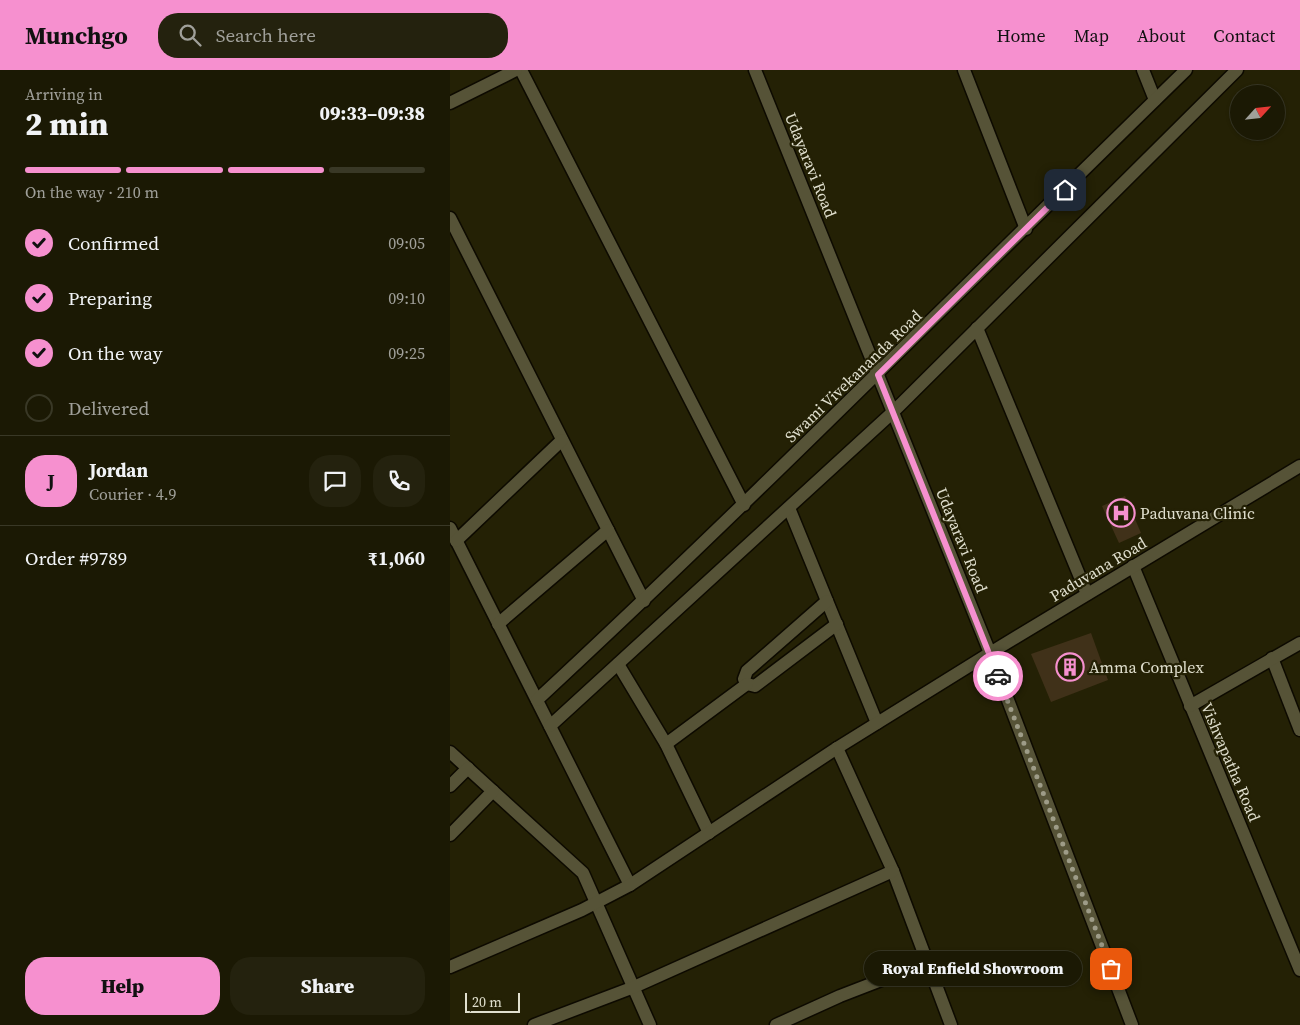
<!DOCTYPE html>
<html lang="en">
<head>
<meta charset="utf-8">
<style>
	:root { --surface:#1b1904; --page:#24220e; --text:#f1f3f6; --muted:#a0a09a; --line:#393826; --accent:#f690cf }
	body { margin:0; font-family:"Source Serif 4",serif; background:var(--page); color:var(--text); height:100vh; display:flex; flex-direction:column; font-size:19px; white-space:nowrap }
	* { box-sizing:border-box; margin:0 }
	p { font-size:16px; color:var(--muted) }
	.icon { flex:none; width:28px; height:28px; fill:none; stroke:currentColor; stroke-width:2; stroke-linecap:round; stroke-linejoin:round }
	.map { position:relative; flex:1; overflow:hidden }
	.panel { display:flex; flex-direction:column; background:var(--surface); width:450px }
	.panel>* { flex:none }
	.needle { width:32px; rotate:63deg }
	.fabs { position:absolute; left:780px; top:15px; display:grid; gap:10px }
	.fabs a { display:grid; place-items:center; width:55px; height:55px; border-radius:50%; background:var(--surface); box-shadow:0 1px 4px #0004,0 0 0 1px var(--line); font-size:25px }
	.scale { position:absolute; left:15px; bottom:12px; width:55px; box-sizing:border-box; padding-left:5px; border:2px solid #e0dfce; border-top:0; font-size:14px; line-height:18px; white-space:nowrap; color:#e0dfce; -webkit-text-stroke:4px #242105; paint-order:stroke }
	.pin { position:absolute; display:grid; place-items:center; width:42px; height:42px; color:#fff; margin:-21px; border-radius:10px; box-shadow:0 2px 8px #0006 }
	.courier { position:absolute; display:grid; place-items:center; width:50px; height:50px; margin:-25px; border:4px solid #f690cf; border-radius:50%; background:#fff; color:#222; box-shadow:0 1px 6px #0007 }
	.bubble { position:absolute; height:35px; border-radius:18px; background:var(--surface); box-shadow:0 1px 4px #0004,0 0 0 1px var(--line); font-size:16px; font-weight:800; line-height:35px; text-align:center }
	.summary em { font-style:normal; font-weight:800 }
	.summary div { display:flex; flex-direction:column-reverse }
	.summary { display:flex; align-items:center; justify-content:space-between; height:85px; padding:0 25px }
	h1 { font-size:32px; font-weight:800; line-height:38px }
	.bar { display:grid; grid-template-columns:repeat(4,1fr); gap:8px 5px; align-content:center; height:60px; padding:0 25px }
	.bar i { height:6px; border-radius:4px; background:var(--line) }
	.bar .current { background:var(--accent) }
	.bar p { grid-column:span 4 }
	.line { display:flex; align-items:center; gap:12px; padding:0 25px; border-top:1px solid var(--line) }
	.line div { flex:1 }
	.round { display:grid; place-items:center; flex:none; width:52px; height:52px; border-radius:20px; background:var(--page) }
	ol { padding:0 25px; list-style:none }
	li { display:flex; align-items:center; gap:15px; height:55px }
	li p { margin-inline-start:auto }
	li .icon { padding:5px; border-radius:50%; background:var(--accent); color:#111; stroke-width:4 }
	li:last-child { color:var(--muted) }
	li i { width:28px; height:28px; border:2px solid var(--line); border-radius:50% }
	.primary-button { display:flex; gap:10px; margin-top:auto; padding:10px 25px }
	.primary-button a { flex:1; height:58px; border-radius:20px; background:var(--accent); color:#111; font-size:20px; font-weight:800; line-height:58px; text-align:center }
	.primary-button a+a { background:var(--page); color:var(--text) }
	header { display:flex; align-items:center; gap:30px; box-sizing:border-box; height:70px; padding:0 25px; background:var(--accent); color:#111 }
	header strong { font-size:24px }
	nav { display:flex; gap:28px; margin-inline-start:auto; font-size:18px }
	.search { width:350px; height:45px; background:var(--page); display:flex; align-items:center; gap:12px; box-sizing:border-box; padding:0 18px; border-radius:20px; color:var(--muted); font-size:19px }
	main { display:flex; flex:1; min-height:0 }
	.map>svg:first-child { display:block }
	.building { fill:#403119 }
	.lines { fill:none; stroke-linecap:round; stroke-linejoin:round }
	.street-casing { stroke:#0d0a00; stroke-width:15 }
	.secondary-casing { stroke:#0d0a00; stroke-width:15 }
	.street { stroke:#565337; stroke-width:12 }
	.secondary { stroke:#565337; stroke-width:12 }
	.done { stroke:#9e9c88; stroke-width:5; stroke-dasharray:0 9 }
	.route { stroke:#f690cf; stroke-width:6 }
	.labels { text-anchor:middle; stroke-width:4.5; stroke-linejoin:round; paint-order:stroke }
	.street-label { font-size:16px; fill:#e0dfce; stroke:#242105 }
	.poi-label { font-size:16px; fill:#e0dfce; stroke:#242105; text-anchor:start }
</style>
</head>
<body>
<header>
<strong>Munchgo</strong>
<div class="search"><svg class="icon" aria-label="search" viewBox="0 0 24 24"><circle cx="10" cy="10" r="6"/><path d="M15 15l6 6"/></svg>Search here</div>
<nav><a>Home</a><a>Map</a><a>About</a><a>Contact</a></nav>
</header>
<main>
<section class="panel">
<div class="summary"><div><h1>2 min</h1><p>Arriving in</p></div><em>09:33–09:38</em></div>
<div class="bar"><i class="current"></i><i class="current"></i><i class="current"></i><i></i><p>On the way · 210 m</p></div>
<ol>
<li><svg class="icon" aria-label="check" viewBox="0 0 24 24"><path d="M5 12l5 5 9-10"/></svg>Confirmed<p>09:05</p></li>
<li><svg class="icon" aria-label="check" viewBox="0 0 24 24"><path d="M5 12l5 5 9-10"/></svg>Preparing<p>09:10</p></li>
<li><svg class="icon" aria-label="check" viewBox="0 0 24 24"><path d="M5 12l5 5 9-10"/></svg>On the way<p>09:25</p></li>
<li><i></i>Delivered</li>
</ol>
<div class="line" style="height:90px"><b class="round" style="background:var(--accent);color:#111">J</b><div><b>Jordan</b><p>Courier · 4.9</p></div><a class="round"><svg class="icon" aria-label="chat" viewBox="0 0 24 24"><path d="M4 5h16v11H9l-5 4z"/></svg></a><a class="round"><svg class="icon" aria-label="phone" viewBox="0 0 24 24"><path d="M5 4h4l2 5-3 2q2 4 5 5l2-3 5 2v4C11 20 4 13 5 4z"/></svg></a></div>
<div class="line" style="height:65px"><div>Order #9789</div><b>₹1,060</b></div>
<div class="primary-button"><a>Help</a><a>Share</a></div>
</section>
<div class="map">
<svg width="850" height="955" viewBox="0 0 850 955">
	<rect width="100%" height="100%" fill="#242105"/>
	<g class="building">
		<path d="M675,426L691,463L669,473L652,436Z"/>
		<path d="M641,563L658,610L601,632L581,584Z"/>
	</g>
	<g class="lines">
		<g class="street-casing">
			<g id="street">
				<path d="M71,0L294,435"/>
				<path d="M514,0L576,159"/>
				<path d="M693,0L705,30"/>
				<path d="M0,33L66,0"/>
				<path d="M0,148L194,531"/>
				<path d="M527,258L637,524"/>
				<path d="M339,438L427,653"/>
				<path d="M0,458L180,815"/>
				<path d="M6,471L112,370"/>
				<path d="M683,496L850,900"/>
				<path d="M48,554L158,460"/>
				<path d="M822,588L850,660"/>
				<path d="M168,594L216,674L259,763"/>
				<path d="M297,614L294,609L297,601L377,531"/>
				<path d="M297,614L305,616L387,554"/>
				<path d="M87,630C308,425 520,210 736,0"/>
				<path d="M740,636L850,573"/>
				<path d="M100,656L443,342L787,0"/>
				<path d="M216,674L297,614"/>
				<path d="M387,678L443,801L501,955"/>
				<path d="M0,682L133,803L200,955"/>
				<path d="M0,716L18,698"/>
				<path d="M0,765L43,721"/>
				<path d="M0,897L132,840L180,815L387,678L540,583L850,396"/>
				<path d="M84,955L184,917L443,801"/>
				<path d="M326,955L390,926L478,892"/>
			</g>
		</g>
		<g class="secondary-casing">
			<path id="secondary" d="M305,0L540,583L682,955"/>
		</g>
		<use href="#street" class="street"/>
		<use href="#secondary" class="secondary"/>
	</g>
	<g class="lines">
		<path class="done" d="M548,606L661,899"/>
		<path class="route" d="M548,606L428,305L615,120"/>
	</g>
	<defs>
		<g id="hospital-ring" transform="scale(1.4375)"><circle r="9.5" fill="#242105" stroke="#f690cf" stroke-width="1.5"/><path d="M-5-5h3v3.5h4V-5h3V5h-3V1.5h-4V5h-3Z" fill="#f690cf"/></g>
		<g id="building-ring" transform="scale(1.4375)"><circle r="9.5" fill="#242105" stroke="#f690cf" stroke-width="1.5"/><path d="M-4-6H4V6H1V3H-1V6H-4ZM-2.5-4.3h1.7v1.8h-1.7ZM.8-4.3h1.7v1.8H.8ZM-2.5-1h1.7V.8h-1.7ZM.8-1h1.7V.8H.8Z" fill="#f690cf"/></g>
	</defs>
	<g fill-rule="evenodd">
		<use href="#hospital-ring" x="671" y="443"/>
		<use href="#building-ring" x="620" y="597"/>
	</g>
	<g class="labels">
		<g class="street-label">
			<text transform="translate(361 95) rotate(68)" y="6">Udayaravi Road</text>
			<text transform="translate(403 306) rotate(-44)" y="6">Swami Vivekananda Road</text>
			<text transform="translate(512 470) rotate(68)" y="6">Udayaravi Road</text>
			<text transform="translate(648 499) rotate(-31)" y="6">Paduvana Road</text>
			<text transform="translate(781 692) rotate(67)" y="6">Vishvapatha Road</text>
		</g>
		<g class="poi-label">
			<text x="690" y="449">Paduvana Clinic</text>
			<text x="639" y="603">Amma Complex</text>
		</g>
	</g>
</svg>
<div class="fabs">
<a><svg class="needle" viewBox="-14 -14 28 28"><path d="M0-13l5 13h-10z" fill="#e53935"/><path d="M0 13l5-13h-10z" fill="#a0a09a"/></svg></a>
</div>
<div class="scale">20 m</div>
<div class="pin" style="left:661px;top:899px;background:#ea580c"><svg class="icon" aria-label="bag" viewBox="0 0 24 24"><path d="M5 8h14l-1 12H6zM9 8a3 3 0 0 1 6 0"/></svg></div>
<div class="pin" style="left:615px;top:120px;background:#1f2937"><svg class="icon" aria-label="home" viewBox="0 0 24 24"><path d="M3 11l9-7 9 7M6 9v11h12V9"/></svg></div>
<div class="courier" style="left:548px;top:606px"><svg class="icon" aria-label="car" viewBox="0 0 24 24"><path d="M5 17H2v-5l4-1 3-4h7l3 4 3 1v5h-3M9 17h6M6 11h13"/><circle cx="7" cy="17" r="2"/><circle cx="17" cy="17" r="2"/></svg></div>
<div class="bubble" style="left:414px;top:881px;width:218px">Royal Enfield Showroom</div>
</div>
</main>
</body>
</html>
